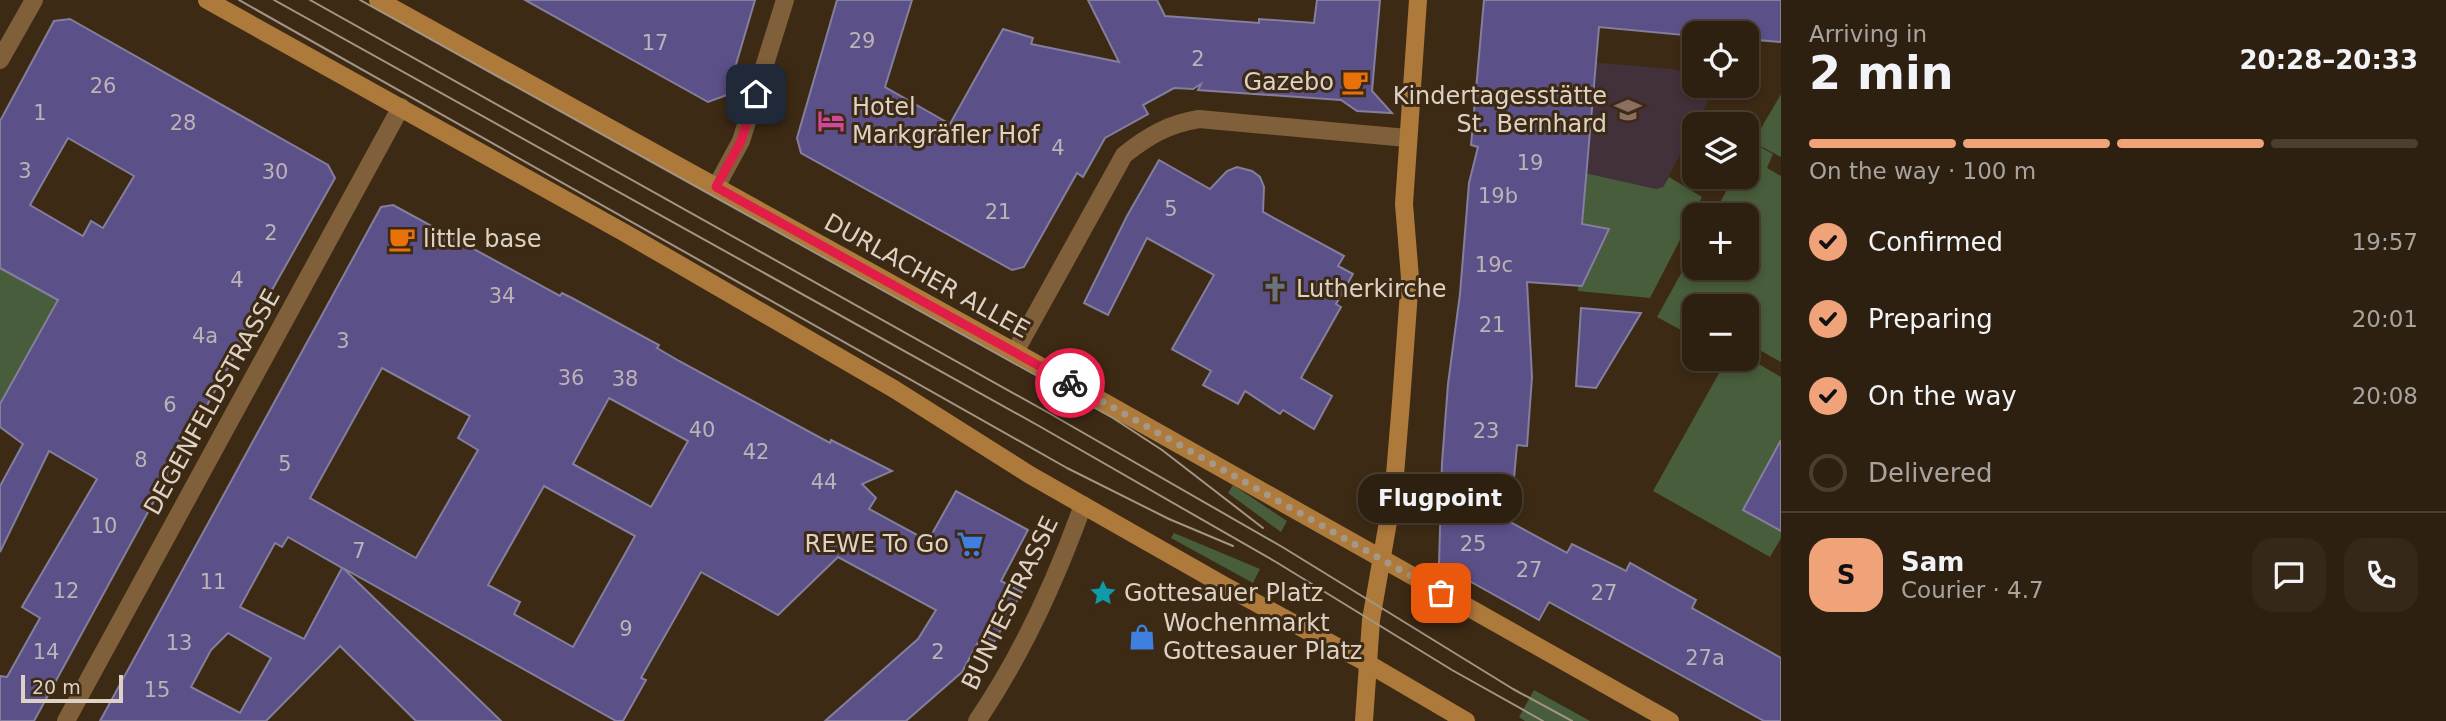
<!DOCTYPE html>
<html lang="en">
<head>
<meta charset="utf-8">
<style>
	:root { --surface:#2e2010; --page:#362819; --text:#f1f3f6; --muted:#a7a39f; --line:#493e30; --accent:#f0a278 }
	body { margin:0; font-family:"DejaVu Sans",sans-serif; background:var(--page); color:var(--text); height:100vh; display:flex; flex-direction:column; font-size:26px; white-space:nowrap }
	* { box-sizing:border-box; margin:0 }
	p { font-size:23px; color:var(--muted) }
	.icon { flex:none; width:38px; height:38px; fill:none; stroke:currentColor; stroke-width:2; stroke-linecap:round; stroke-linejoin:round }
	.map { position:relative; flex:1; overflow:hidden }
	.panel { display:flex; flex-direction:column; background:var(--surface); width:665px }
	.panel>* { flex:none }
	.controls { position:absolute; left:1682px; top:21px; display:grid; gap:14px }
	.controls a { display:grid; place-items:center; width:77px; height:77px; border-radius:14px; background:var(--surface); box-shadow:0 4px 10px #0003,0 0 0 2px var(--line); font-size:35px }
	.scale { position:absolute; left:21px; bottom:18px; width:102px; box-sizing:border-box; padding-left:7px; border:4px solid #ded2c5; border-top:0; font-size:19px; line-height:24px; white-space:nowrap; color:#ded2c5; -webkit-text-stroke:5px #3d2a15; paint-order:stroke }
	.pin { position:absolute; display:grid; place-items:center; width:60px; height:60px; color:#fff; margin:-30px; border-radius:14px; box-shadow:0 4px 10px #0006 }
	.courier { position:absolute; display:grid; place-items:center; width:70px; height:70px; margin:-35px; border:5px solid #e11d48; border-radius:50%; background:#fff; color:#222; box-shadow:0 2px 9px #0007 }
	.bubble { position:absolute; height:49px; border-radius:21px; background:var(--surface); box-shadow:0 4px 10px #0003,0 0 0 2px var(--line); font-size:23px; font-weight:700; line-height:49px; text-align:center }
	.overview em { font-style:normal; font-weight:700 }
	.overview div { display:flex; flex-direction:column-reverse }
	.overview { display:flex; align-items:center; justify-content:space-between; height:119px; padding:0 28px }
	h1 { font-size:46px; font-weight:700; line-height:52px }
	.bar { display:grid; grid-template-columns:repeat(4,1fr); gap:10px 7px; align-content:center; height:84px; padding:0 28px }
	.bar i { height:9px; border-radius:5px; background:var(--line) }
	.bar .selected { background:var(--accent) }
	.bar p { grid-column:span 4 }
	.line { display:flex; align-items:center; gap:18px; padding:0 28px; border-top:2px solid var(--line) }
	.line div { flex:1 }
	.round { display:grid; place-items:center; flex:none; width:74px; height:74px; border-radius:21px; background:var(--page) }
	ol { padding:0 28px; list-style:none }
	li { display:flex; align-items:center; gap:21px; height:77px }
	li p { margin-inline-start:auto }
	li .icon { padding:7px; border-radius:50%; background:var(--accent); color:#111; stroke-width:4 }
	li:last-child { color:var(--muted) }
	li i { width:38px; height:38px; border:4px solid var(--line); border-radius:50% }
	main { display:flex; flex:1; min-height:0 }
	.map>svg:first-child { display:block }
	.education { fill:#42303a }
	.green { fill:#485d3b }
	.building { fill:#5b5088; stroke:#837f9c; stroke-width:2; fill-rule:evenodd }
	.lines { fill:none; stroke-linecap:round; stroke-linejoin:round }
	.street { stroke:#80603a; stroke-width:18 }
	.secondary { stroke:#ae7a3b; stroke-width:18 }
	.tram { stroke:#a39585; stroke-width:2 }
	.done { stroke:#a69787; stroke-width:7; stroke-dasharray:0 12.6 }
	.route { stroke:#e11d48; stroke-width:9 }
	.labels { text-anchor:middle; stroke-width:6; stroke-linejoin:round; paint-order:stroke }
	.number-label { font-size:21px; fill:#bdb2b6 }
	.poi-label { font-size:24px; fill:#ded2c5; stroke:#3d2a15; text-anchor:start }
	.street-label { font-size:24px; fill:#ded2c5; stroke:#3d2a15 }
</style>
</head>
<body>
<main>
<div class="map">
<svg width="1781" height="721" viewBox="0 0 1781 721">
	<rect width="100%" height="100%" fill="#3d2a15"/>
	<path class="education" d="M1557,59L1671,69L1694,74V86H1709L1707,94L1710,97L1663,187L1656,189L1585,173Z"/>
	<g class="green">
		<path d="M1781,94V157L1753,142Z"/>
		<path d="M1753,143L1773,154L1767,168L1781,176V362L1747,343L1746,306H1694V314H1692L1687,323L1694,328V337L1657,317L1694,250V268H1746V215H1713L1734,177H1746L1747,155Z"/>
		<path d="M1585,173L1656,189L1663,187L1669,177L1702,197L1650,298L1578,291V286L1590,269L1609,230L1582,224Z"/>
		<path d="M0,268L58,300L0,404Z"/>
		<path d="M1747,357L1781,377V440L1743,510L1781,531V538L1770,557L1653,491L1727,359Z"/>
		<path d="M1233,485L1287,521L1281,532L1228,493Z"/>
		<path d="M1174,533L1260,569L1253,583L1171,538Z"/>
		<path d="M1534,690L1590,721H1525L1519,717Z"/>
	</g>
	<g class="building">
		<path d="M525,0H755L727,95L708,102Z"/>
		<path d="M837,0H912L885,87L950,124L1003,29L1033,38L1031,44L1119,62L1088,0H1157L1165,16L1259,23V19L1314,23L1317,0H1380L1372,91L1392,113L1357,111L1341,100L1198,90L1201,84L1193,89L1174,88L1143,105L1148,114L1105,138L1083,177L1077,173L1024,267L1012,270L801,153L797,138Z"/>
		<path d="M1484,0H1781V42L1746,39V33H1694V36L1599,27L1582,224L1609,229L1582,286L1527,282L1532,377L1527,446L1517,445L1510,522L1567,553L1572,544L1626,571L1630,563L1696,600L1692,608L1781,658V721H1764L1549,602L1539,620L1439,564L1442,463L1448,384L1460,294L1469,183L1478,147L1471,145Z"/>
		<path d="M70,19L328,165L335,178L183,448L34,721H0V676L7,677L40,618L22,607L97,479L49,451L0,552V486L23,444L0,427V404L58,300L0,268V121L54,21ZM68,138L134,176L103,228L91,221L83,236L30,205Z"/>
		<path d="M1159,160L1210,189L1227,171L1237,167L1252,171L1260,177L1264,187L1263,212L1344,256L1338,266L1353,274L1336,304L1341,307L1301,378L1332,396L1314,429L1283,410L1280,414L1245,391L1238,404L1203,385L1211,371L1172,349L1214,275L1147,238L1108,315L1084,303L1127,216Z"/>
		<path d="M393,205L560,296L562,293L572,298L659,345L657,348L679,361L830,443L831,440L892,471L862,484L876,498L869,509L928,541L956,491L1028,530L1001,581L1022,592L994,642L982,635L962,672L906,721H825L918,639L936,610L838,557L778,615L701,572L641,678L646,680L623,721H616L343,568L501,721H416L340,646L266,721H100L381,207ZM382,368L470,416L458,438L478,450L416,558L310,498ZM609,398L688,441L651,507L573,464ZM544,486L635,536L573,647L514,614L520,602L488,585ZM288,537L342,568L304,639L240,607L275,543L282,547ZM228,633L271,658L240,713L191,687L211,650Z"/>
		<path d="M1581,308L1641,313L1596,388L1576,386Z"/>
		<path d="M1781,440V531L1743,510Z"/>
	</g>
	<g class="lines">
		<g class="street">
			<path d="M0,60L34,0"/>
			<path d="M716,187L741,141L785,0"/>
			<path d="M1015,352L1124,155C1148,136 1168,124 1199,119L1407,138"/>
			<path d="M66,721L401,107"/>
			<path d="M977,721C1022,655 1056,580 1083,505"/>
		</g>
		<g class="secondary">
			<path d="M207,0L625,233L894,389L1030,475L1225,586L1367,663L1466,721"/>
			<path d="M378,0L1015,352L1670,721"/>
			<path d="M1364,721L1371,620L1394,487L1401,402L1410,278L1404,204L1418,0"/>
		</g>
		<g class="tram">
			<path d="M239,0L1067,468L1169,519L1233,546"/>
			<path d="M274,0L1039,426L1276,562L1452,670L1543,721"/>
			<path d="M310,0L1047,412L1284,548L1513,689L1572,721"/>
			<path d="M360,0L1113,418L1162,450L1263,528"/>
		</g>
	</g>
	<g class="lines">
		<path class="done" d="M1070,383L1441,593"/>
		<path class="route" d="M756,94L741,141L716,187L1070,383"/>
	</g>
	<defs>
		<g id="cafe-bare" transform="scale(2.1)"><path d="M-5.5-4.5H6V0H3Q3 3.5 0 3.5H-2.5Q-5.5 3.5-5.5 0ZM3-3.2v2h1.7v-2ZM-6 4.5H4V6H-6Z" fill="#e8710a" stroke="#3d2a15" stroke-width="2.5" paint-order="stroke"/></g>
		<g id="school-bare" transform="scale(2.1)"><path d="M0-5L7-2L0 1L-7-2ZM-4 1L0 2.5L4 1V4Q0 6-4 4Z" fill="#8d6e63" stroke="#3d2a15" stroke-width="2.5" paint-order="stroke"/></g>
		<g id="hotel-bare" transform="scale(2.1)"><path d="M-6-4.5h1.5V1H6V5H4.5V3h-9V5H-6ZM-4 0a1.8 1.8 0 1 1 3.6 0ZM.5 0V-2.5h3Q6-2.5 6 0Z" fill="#d1479c" stroke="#3d2a15" stroke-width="2.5" paint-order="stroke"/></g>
		<g id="church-bare" transform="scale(2.1)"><path d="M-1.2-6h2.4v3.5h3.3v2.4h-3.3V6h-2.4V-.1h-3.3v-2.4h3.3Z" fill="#6b7280" stroke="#3d2a15" stroke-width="2.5" paint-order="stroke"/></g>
		<g id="supermarket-bare" transform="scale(2.1)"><path d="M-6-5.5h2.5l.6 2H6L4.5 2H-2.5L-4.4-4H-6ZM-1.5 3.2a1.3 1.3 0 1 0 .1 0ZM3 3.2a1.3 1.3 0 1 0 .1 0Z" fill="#3f7fe0" stroke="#3d2a15" stroke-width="2.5" paint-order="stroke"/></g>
		<g id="sight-bare" transform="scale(2.1)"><path d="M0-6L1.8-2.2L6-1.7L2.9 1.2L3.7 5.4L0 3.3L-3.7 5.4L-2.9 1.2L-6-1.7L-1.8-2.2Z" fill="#0f9aa8" stroke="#3d2a15" stroke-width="2.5" paint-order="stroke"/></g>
		<g id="shop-bare" transform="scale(2.1)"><path d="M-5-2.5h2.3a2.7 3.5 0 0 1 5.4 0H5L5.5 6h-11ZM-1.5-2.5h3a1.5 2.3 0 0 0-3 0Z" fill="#3f7fe0" stroke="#3d2a15" stroke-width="2.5" paint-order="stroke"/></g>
	</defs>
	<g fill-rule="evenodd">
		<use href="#cafe-bare" x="1355" y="82"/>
		<use href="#school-bare" x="1628" y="110"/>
		<use href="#hotel-bare" x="831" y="121"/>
		<use href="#cafe-bare" x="402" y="239"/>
		<use href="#church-bare" x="1275" y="289"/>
		<use href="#supermarket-bare" x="970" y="544"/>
		<use href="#sight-bare" x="1103" y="593"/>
		<use href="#shop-bare" x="1142" y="637"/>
	</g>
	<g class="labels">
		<g class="number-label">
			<text x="862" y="48">29</text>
			<text x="655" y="50">17</text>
			<text x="1198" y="66">2</text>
			<text x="103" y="93">26</text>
			<text x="40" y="120">1</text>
			<text x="183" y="130">28</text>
			<text x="1058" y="155">4</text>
			<text x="1530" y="170">19</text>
			<text x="25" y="178">3</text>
			<text x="275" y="179">30</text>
			<text x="1498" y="203">19b</text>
			<text x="1171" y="216">5</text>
			<text x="998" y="219">21</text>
			<text x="271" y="240">2</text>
			<text x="1494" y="272">19c</text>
			<text x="237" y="287">4</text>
			<text x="502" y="303">34</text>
			<text x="1492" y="332">21</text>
			<text x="205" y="343">4a</text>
			<text x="343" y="348">3</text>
			<text x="571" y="385">36</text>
			<text x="625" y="386">38</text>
			<text x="170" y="412">6</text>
			<text x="702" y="437">40</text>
			<text x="1486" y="438">23</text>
			<text x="756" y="459">42</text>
			<text x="141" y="467">8</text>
			<text x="285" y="471">5</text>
			<text x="824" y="489">44</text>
			<text x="104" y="533">10</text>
			<text x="1473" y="551">25</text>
			<text x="359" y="558">7</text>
			<text x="1529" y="577">27</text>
			<text x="213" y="589">11</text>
			<text x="66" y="598">12</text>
			<text x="1604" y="600">27</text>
			<text x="626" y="636">9</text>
			<text x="179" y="650">13</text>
			<text x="46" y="659">14</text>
			<text x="938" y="659">2</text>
			<text x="1705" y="665">27a</text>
			<text x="157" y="697">15</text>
		</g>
		<g class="poi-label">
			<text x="1334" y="90" text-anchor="end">Gazebo</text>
			<text x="1607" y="104" text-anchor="end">Kindertagesstätte<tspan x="1607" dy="28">St. Bernhard</tspan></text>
			<text x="852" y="115">Hotel<tspan x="852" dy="28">Markgräfler Hof</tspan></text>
			<text x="423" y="247">little base</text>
			<text x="1296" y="297">Lutherkirche</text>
			<text x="949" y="552" text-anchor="end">REWE To Go</text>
			<text x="1124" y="601">Gottesauer Platz</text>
			<text x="1163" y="631">Wochenmarkt<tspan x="1163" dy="28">Gottesauer Platz</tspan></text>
		</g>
		<g class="street-label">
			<text transform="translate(927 276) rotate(29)" y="8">DURLACHER ALLEE</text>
			<text transform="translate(212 402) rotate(-61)" y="8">DEGENFELDSTRASSE</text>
			<text transform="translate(1010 603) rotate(-64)" y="8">BUNTESTRASSE</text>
		</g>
	</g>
</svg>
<div class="controls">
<a><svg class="icon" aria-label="locate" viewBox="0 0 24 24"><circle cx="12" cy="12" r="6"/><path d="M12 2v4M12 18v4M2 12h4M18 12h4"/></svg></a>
<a><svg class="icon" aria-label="layers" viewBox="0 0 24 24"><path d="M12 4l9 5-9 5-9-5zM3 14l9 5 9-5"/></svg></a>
<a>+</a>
<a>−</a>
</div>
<div class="scale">20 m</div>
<div class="pin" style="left:1441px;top:593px;background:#ea580c"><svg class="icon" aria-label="bag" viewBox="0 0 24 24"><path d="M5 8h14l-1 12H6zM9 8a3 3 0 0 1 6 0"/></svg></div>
<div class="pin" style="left:756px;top:94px;background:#1f2937"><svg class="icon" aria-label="home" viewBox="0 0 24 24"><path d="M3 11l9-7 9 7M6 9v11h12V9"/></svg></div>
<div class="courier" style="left:1070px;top:383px"><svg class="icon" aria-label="bike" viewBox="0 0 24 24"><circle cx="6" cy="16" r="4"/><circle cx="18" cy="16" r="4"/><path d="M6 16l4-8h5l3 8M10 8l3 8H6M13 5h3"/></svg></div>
<div class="bubble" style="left:1358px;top:474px;width:164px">Flugpoint</div>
</div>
<section class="panel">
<div class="overview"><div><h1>2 min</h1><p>Arriving in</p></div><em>20:28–20:33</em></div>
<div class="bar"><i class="selected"></i><i class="selected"></i><i class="selected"></i><i></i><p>On the way · 100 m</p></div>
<ol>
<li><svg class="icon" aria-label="check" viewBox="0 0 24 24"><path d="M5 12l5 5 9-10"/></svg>Confirmed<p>19:57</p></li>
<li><svg class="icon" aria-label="check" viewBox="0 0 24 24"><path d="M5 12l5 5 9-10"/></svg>Preparing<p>20:01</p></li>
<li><svg class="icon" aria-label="check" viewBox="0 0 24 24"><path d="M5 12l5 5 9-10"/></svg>On the way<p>20:08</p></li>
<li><i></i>Delivered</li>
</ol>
<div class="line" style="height:126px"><b class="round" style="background:var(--accent);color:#111">S</b><div><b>Sam</b><p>Courier · 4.7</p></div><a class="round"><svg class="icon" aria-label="chat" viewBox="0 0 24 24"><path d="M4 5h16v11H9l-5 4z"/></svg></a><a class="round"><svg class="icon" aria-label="phone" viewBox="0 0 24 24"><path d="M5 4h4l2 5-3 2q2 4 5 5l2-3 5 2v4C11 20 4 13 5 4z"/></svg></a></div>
</section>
</main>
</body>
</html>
